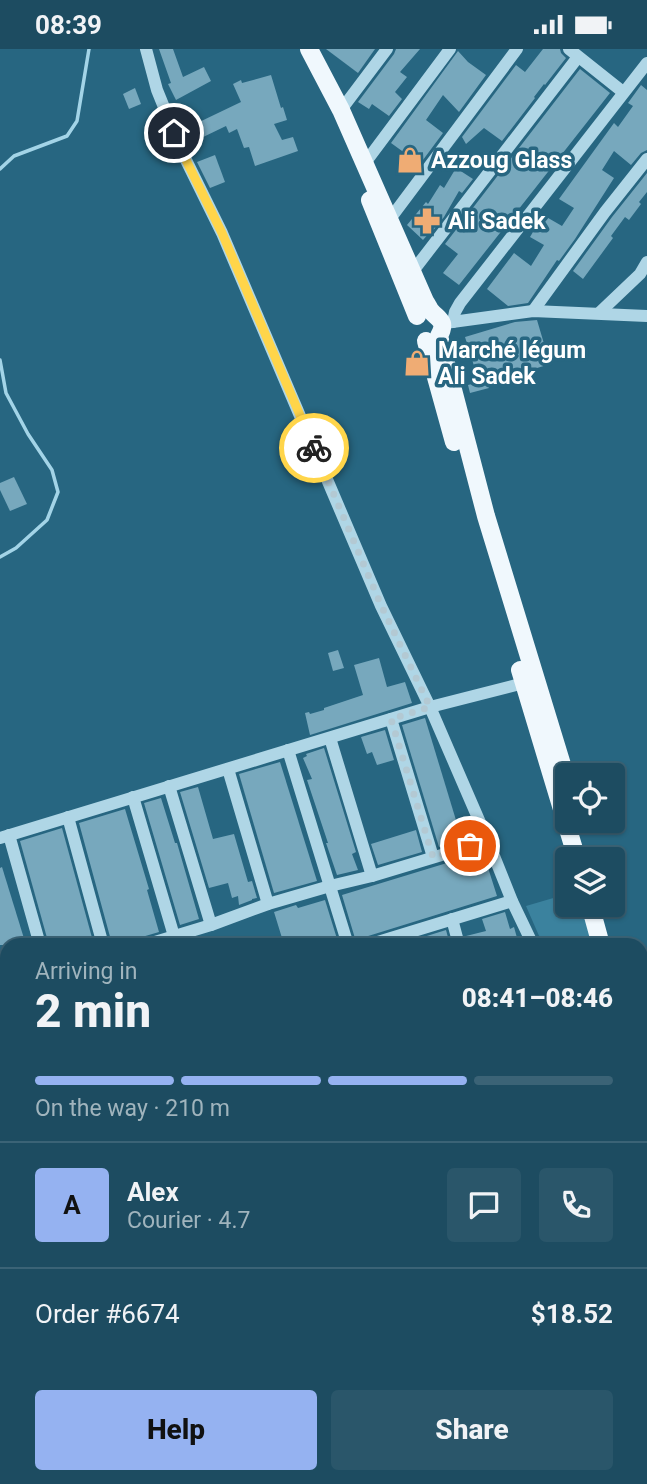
<!DOCTYPE html>
<html lang="en">
<head>
<meta charset="utf-8">
<style>
	:root { --surface:#1d4c61; --page:#2a566a; --text:#f1f3f6; --muted:#a0b4bd; --line:#3b6376; --accent:#95b2f1 }
	body { margin:0; font-family:Roboto,sans-serif; background:var(--page); color:var(--text); height:100vh; display:flex; flex-direction:column; font-size:26px; white-space:nowrap }
	* { box-sizing:border-box; margin:0 }
	p { font-size:23px; color:var(--muted) }
	.icon { flex:none; width:38px; height:38px; fill:none; stroke:currentColor; stroke-width:2; stroke-linecap:round; stroke-linejoin:round }
	.map { position:relative; flex:1; overflow:hidden }
	.sheet { position:absolute; left:0px; top:889px; width:648px; height:546px; display:flex; flex-direction:column; background:var(--surface); border-radius:21px 21px 0 0; box-shadow:0 2px 5px #0004,0 0 0 2px var(--line) }
	.sheet>* { flex:none }
	.fabs { position:absolute; left:555px; top:714px; display:grid; gap:14px }
	.fabs a { display:grid; place-items:center; width:70px; height:70px; border-radius:7px; background:var(--surface); box-shadow:0 2px 5px #0004,0 0 0 2px var(--line); font-size:35px }
	.pin { position:absolute; display:grid; place-items:center; width:60px; height:60px; color:#fff; margin:-30px; border:4px solid #fff; border-radius:50%; box-shadow:0 2px 7px #0007 }
	.courier { position:absolute; display:grid; place-items:center; width:70px; height:70px; margin:-35px; border:5px solid #ffd54a; border-radius:50%; background:#fff; color:#222; box-shadow:0 2px 9px #0007 }
	.summary em { font-style:normal; font-weight:800 }
	.summary div { display:flex; flex-direction:column-reverse }
	.summary { display:flex; align-items:center; justify-content:space-between; height:119px; padding:0 35px }
	h1 { font-size:46px; font-weight:800; line-height:52px }
	.bar { display:grid; grid-template-columns:repeat(4,1fr); gap:10px 7px; align-content:center; height:84px; padding:0 35px }
	.bar i { height:9px; border-radius:5px; background:var(--line) }
	.bar .current { background:var(--accent) }
	.bar p { grid-column:span 4 }
	.line { display:flex; align-items:center; gap:18px; padding:0 35px; border-top:2px solid var(--line) }
	.line div { flex:1 }
	.round { display:grid; place-items:center; flex:none; width:74px; height:74px; border-radius:7px; background:var(--page) }
	.action { display:flex; gap:14px; margin-top:auto; padding:14px 35px }
	.action a { flex:1; height:80px; border-radius:7px; background:var(--accent); color:#111; font-size:28px; font-weight:800; line-height:80px; text-align:center }
	.action a+a { background:var(--page); color:var(--text) }
	.status { display:flex; justify-content:space-between; align-items:center; height:49px; padding:0 35px; background:var(--surface); direction:ltr }
	.status svg { height:19px; fill:currentColor }
	.map>svg:first-child { display:block }
	.green { fill:#3b829e }
	.lines { fill:none; stroke-linecap:round; stroke-linejoin:round }
	.stream { stroke:#a3d4e7; stroke-width:3.5 }
	.building { fill:#77a8bd }
	.minor { stroke:#afd6e6; stroke-width:12 }
	.major { stroke:#f0f8fd; stroke-width:18 }
	.done { stroke:#b3c9d3; stroke-width:7; stroke-dasharray:0 12.6 }
	.route { stroke:#ffd54a; stroke-width:9 }
	.labels { text-anchor:middle; stroke-width:7; stroke-linejoin:round; paint-order:stroke }
	.poi-label { font-size:23px; font-weight:bold; fill:#fff; stroke:#276681; text-anchor:start }
</style>
</head>
<body>
<div class="status"><b>08:39</b><svg viewBox="0 0 49 12"><path d="M0 12V9h3v3zM5 12V6h3v6zM10 12V3h3v9zM15 12V0h3v12zM26 1h20v11H26zM47 4h2v5h-2z"/></svg></div>
<div class="map">
<svg width="647" height="1435" viewBox="0 0 647 1435">
	<rect width="100%" height="100%" fill="#276681"/>
	<path class="green" d="M567,845V856H584L595,896H543L526,857Z"/>
	<g class="lines">
		<g class="stream">
			<path d="M0,120L14,107L67,87L77,72L89,0"/>
			<path d="M0,311L6,344L28,385L52,421L58,443L47,471L16,499L0,508"/>
		</g>
	</g>
	<g class="building">
		<path d="M159,0H173L183,28L204,18L211,32L176,51L168,35L171,34Z"/>
		<path d="M326,0H375L358,24Z"/>
		<path d="M396,0H420L400,23L407,28L395,43L402,50L389,67L372,55L369,60L358,53L394,5Z"/>
		<path d="M543,0H560L561,4L566,9L545,36L544,35L534,48L535,49L502,92L484,79L466,95L462,88L516,16L525,23Z"/>
		<path d="M458,2L468,13L486,26L459,63L443,46L426,71L443,84L420,115L391,94Z"/>
		<path d="M580,20L610,44L459,236L443,224L458,205L445,195Z"/>
		<path d="M271,26L281,59L283,58L287,71L274,75L282,91L293,88L298,102L255,117L249,98L244,99L237,80L229,84L226,77L197,91L199,99L191,101L184,76L192,73L193,76L241,53L233,35L241,31L242,34Z"/>
		<path d="M641,36L647,41V101L641,104L631,116L614,102L602,121L614,129L575,190L559,212L557,211L528,254L508,257L487,240L514,204L531,217L544,196L530,188L543,166L562,177L574,159L559,150L614,74L618,78L633,57L628,54Z"/>
		<path d="M135,39L141,55L129,60L123,45Z"/>
		<path d="M215,106L225,133L210,139L197,113Z"/>
		<path d="M456,119L473,130L462,144L459,142L444,168L431,184L430,183L423,191L407,176L426,153L428,155L440,136L444,139Z"/>
		<path d="M647,124V143L639,153L641,155L629,171L625,168L611,187L613,189L583,230L573,222L612,168Z"/>
		<path d="M537,271L550,315L489,334V339L470,344L468,336L479,333L465,288L515,273Z"/>
		<path d="M14,428L27,455L10,462L0,441V434Z"/>
		<path d="M338,601L344,619L333,622L328,604Z"/>
		<path d="M379,609L387,638L405,633L412,654L310,686L305,664L309,663L310,665L324,661V659L363,646L354,616Z"/>
		<path d="M425,669L462,791L439,798L402,676Z"/>
		<path d="M385,681L394,711L377,716L372,703L367,705L361,688Z"/>
		<path d="M324,699L356,803L352,805L358,821L337,826L326,794H328L307,731L312,730L303,709L307,707L306,705Z"/>
		<path d="M280,713L317,832L274,844L239,725Z"/>
		<path d="M198,738L213,790L234,785L248,833L252,832L257,849L252,850V851L239,856L238,847L232,849L228,834L209,839L180,743Z"/>
		<path d="M161,749L175,794H177L199,870L180,876L144,754Z"/>
		<path d="M125,760L149,840L147,841L159,883L142,888L138,891L136,896H123V892L112,895L79,774Z"/>
		<path d="M62,779L94,896H49L20,792Z"/>
		<path d="M416,781L422,803L378,816L371,795Z"/>
		<path d="M483,803L497,847L365,888L357,896L342,846Z"/>
		<path d="M2,818L26,896H0V819Z"/>
		<path d="M325,851L338,893L328,896H265V894L282,889L274,863L296,856L298,859Z"/>
		<path d="M505,863L510,880L514,878L519,896H468L466,887L486,882L482,870Z"/>
		<path d="M446,881L450,896H398Z"/>
	</g>
	<g class="lines">
		<g class="minor">
			<path d="M146,0L157,41L183,105L222,184L381,557L430,658L488,792L512,852L533,896"/>
			<path d="M569,0L623,43"/>
			<path d="M341,61L387,0"/>
			<path d="M365,114L450,0"/>
			<path d="M390,170L517,0"/>
			<path d="M413,222L578,8"/>
			<path d="M533,262L605,163L647,110"/>
			<path d="M599,264L640,225L647,213"/>
			<path d="M453,273L455,263L460,254L647,14"/>
			<path d="M445,274L533,262L647,267"/>
			<path d="M391,670L433,808"/>
			<path d="M330,689L372,827"/>
			<path d="M288,701L348,896"/>
			<path d="M228,720L268,855"/>
			<path d="M169,737L211,876"/>
			<path d="M133,748L174,887"/>
			<path d="M68,768L103,896"/>
			<path d="M9,786L40,896"/>
			<path d="M0,789L430,658L524,634"/>
			<path d="M452,870L459,896"/>
			<path d="M145,896L211,876L268,855L330,837L372,827L488,792"/>
			<path d="M368,896L512,852"/>
			<path d="M0,940L7,938"/>
			<path d="M0,1009L7,1030"/>
			<path d="M640,1134H647"/>
			<path d="M640,1184L647,1202"/>
			<path d="M0,1218L7,1241"/>
			<path d="M640,1365L647,1366"/>
			<path d="M0,1392H7"/>
			<path d="M155,1435H156"/>
			<path d="M502,1435L504,1428"/>
			<path d="M545,1435L546,1428"/>
		</g>
		<g class="major">
			<path d="M309,0L341,61L425,252C426,253 430,261 431,262C439,271 447,272 439,287L486,467L567,732"/>
			<path d="M370,151L417,267"/>
			<path d="M426,292L454,393"/>
			<path d="M520,621L577,810"/>
			<path d="M590,856L601,896"/>
			<path d="M640,998L647,1027"/>
			<path d="M640,1036L647,1061"/>
			<path d="M643,1435L647,1415"/>
		</g>
	</g>
	<g class="lines">
		<path class="done" d="M314,399L381,556L430,658L391,670L433,808L470,797"/>
		<path class="route" d="M174,84L183,105L222,184L314,399"/>
	</g>
	<defs>
		<g id="shop-bare" transform="scale(2.1)"><path d="M-5-2.5h2.3a2.7 3.5 0 0 1 5.4 0H5L5.5 6h-11ZM-1.5-2.5h3a1.5 2.3 0 0 0-3 0Z" fill="#efac74" stroke="#276681" stroke-width="2.5" paint-order="stroke"/></g>
		<g id="pharmacy-bare" transform="scale(2.1)"><path d="M-2-6h4v4h4v4h-4v4h-4v-4h-4v-4h4Z" fill="#efac74" stroke="#276681" stroke-width="2.5" paint-order="stroke"/></g>
	</defs>
	<g fill-rule="evenodd">
		<use href="#shop-bare" x="410" y="111"/>
		<use href="#pharmacy-bare" x="427" y="172"/>
		<use href="#shop-bare" x="417" y="314"/>
	</g>
	<g class="labels">
		<g class="poi-label">
			<text x="431" y="119">Azzoug Glass</text>
			<text x="448" y="180">Ali Sadek</text>
			<text x="438" y="309">Marché légum<tspan x="438" dy="26">Ali Sadek</tspan></text>
		</g>
	</g>
</svg>
<div class="fabs">
<a><svg class="icon" aria-label="locate" viewBox="0 0 24 24"><circle cx="12" cy="12" r="6"/><path d="M12 2v4M12 18v4M2 12h4M18 12h4"/></svg></a>
<a><svg class="icon" aria-label="layers" viewBox="0 0 24 24"><path d="M12 4l9 5-9 5-9-5zM3 14l9 5 9-5"/></svg></a>
</div>
<div class="pin" style="left:470px;top:797px;background:#ea580c"><svg class="icon" aria-label="bag" viewBox="0 0 24 24"><path d="M5 8h14l-1 12H6zM9 8a3 3 0 0 1 6 0"/></svg></div>
<div class="pin" style="left:174px;top:84px;background:#1f2937"><svg class="icon" aria-label="home" viewBox="0 0 24 24"><path d="M3 11l9-7 9 7M6 9v11h12V9"/></svg></div>
<div class="courier" style="left:314px;top:399px"><svg class="icon" aria-label="bike" viewBox="0 0 24 24"><circle cx="6" cy="16" r="4"/><circle cx="18" cy="16" r="4"/><path d="M6 16l4-8h5l3 8M10 8l3 8H6M13 5h3"/></svg></div>
<section class="sheet">
<div class="summary"><div><h1>2 min</h1><p>Arriving in</p></div><em>08:41–08:46</em></div>
<div class="bar"><i class="current"></i><i class="current"></i><i class="current"></i><i></i><p>On the way · 210 m</p></div>
<div class="line" style="height:126px"><b class="round" style="background:var(--accent);color:#111">A</b><div><b>Alex</b><p>Courier · 4.7</p></div><a class="round"><svg class="icon" aria-label="chat" viewBox="0 0 24 24"><path d="M4 5h16v11H9l-5 4z"/></svg></a><a class="round"><svg class="icon" aria-label="phone" viewBox="0 0 24 24"><path d="M5 4h4l2 5-3 2q2 4 5 5l2-3 5 2v4C11 20 4 13 5 4z"/></svg></a></div>
<div class="line" style="height:91px"><div>Order #6674</div><b>$18.52</b></div>
<div class="action"><a>Help</a><a>Share</a></div>
</section>
</div>
</body>
</html>
